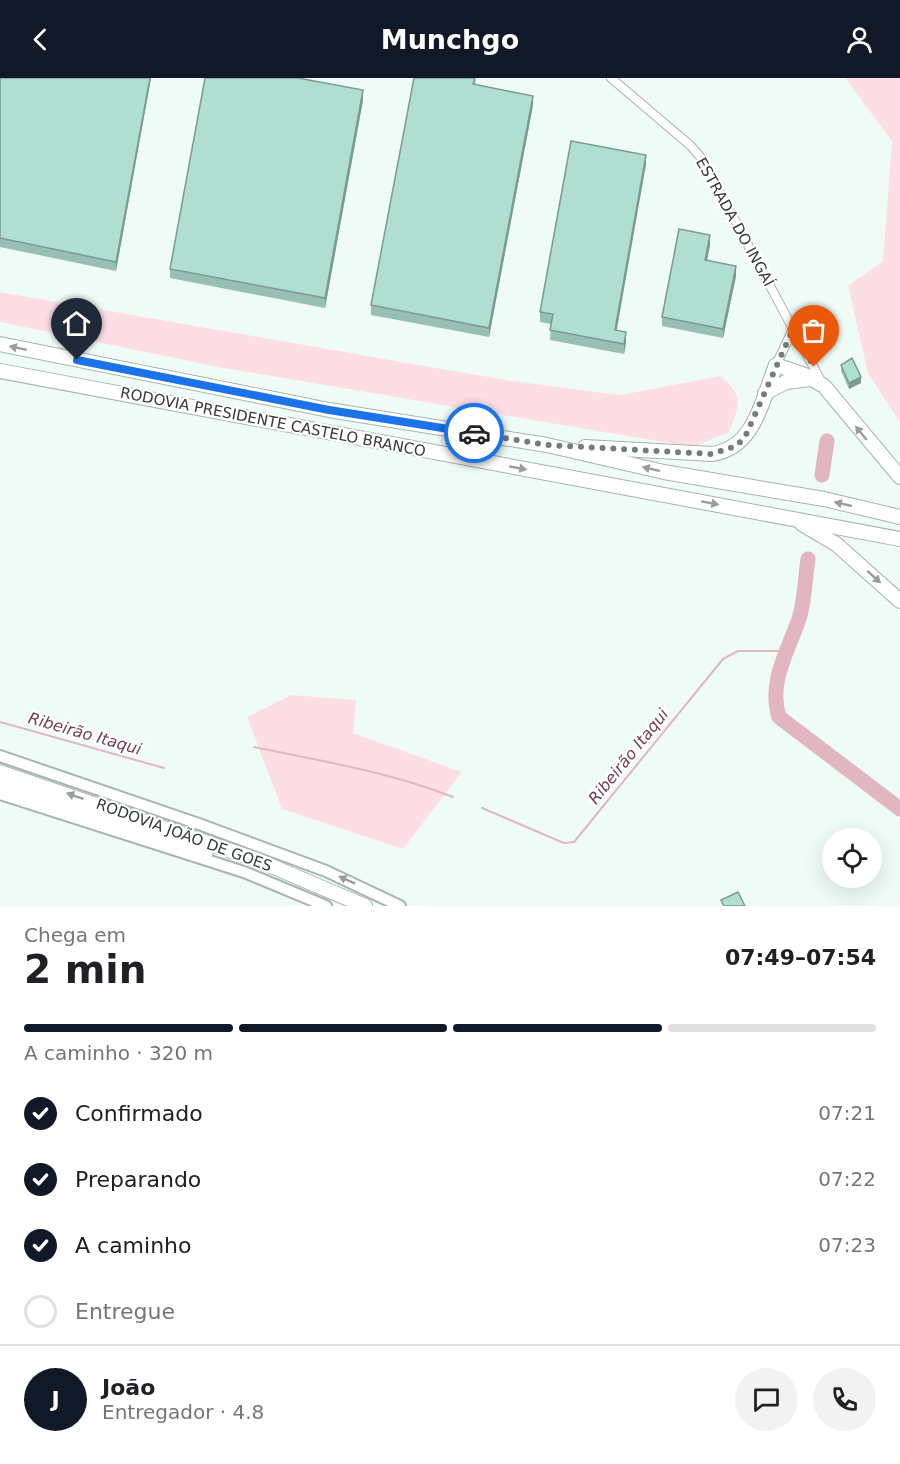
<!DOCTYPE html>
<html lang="pt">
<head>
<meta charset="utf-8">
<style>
	:root { --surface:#fff; --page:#f2f2f2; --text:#202124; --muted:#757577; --line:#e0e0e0; --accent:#111827 }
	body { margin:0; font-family:"DejaVu Sans",sans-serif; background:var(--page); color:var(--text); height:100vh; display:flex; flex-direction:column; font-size:22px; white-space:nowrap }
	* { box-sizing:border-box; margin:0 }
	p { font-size:20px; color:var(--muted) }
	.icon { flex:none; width:33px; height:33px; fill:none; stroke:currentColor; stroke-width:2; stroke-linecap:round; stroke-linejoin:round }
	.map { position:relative; height:828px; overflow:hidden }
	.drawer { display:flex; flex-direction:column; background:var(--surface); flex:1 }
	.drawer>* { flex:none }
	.fabs { position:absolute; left:822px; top:750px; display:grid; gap:12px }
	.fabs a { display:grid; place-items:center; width:60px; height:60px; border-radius:50%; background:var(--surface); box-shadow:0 6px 24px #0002; font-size:30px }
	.pin { position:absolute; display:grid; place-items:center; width:51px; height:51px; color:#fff; margin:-62px -26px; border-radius:50% 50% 50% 0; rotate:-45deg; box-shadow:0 0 6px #0007 }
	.pin .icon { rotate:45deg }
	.courier { position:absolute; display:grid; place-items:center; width:60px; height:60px; margin:-30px; border:4px solid #1a73e8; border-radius:50%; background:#fff; color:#222; box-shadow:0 2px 8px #0007 }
	.headline em { font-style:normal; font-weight:700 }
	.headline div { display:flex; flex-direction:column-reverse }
	.headline { display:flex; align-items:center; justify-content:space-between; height:102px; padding:0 24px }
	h1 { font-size:39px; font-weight:700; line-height:45px }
	.bar { display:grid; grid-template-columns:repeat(4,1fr); gap:9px 6px; align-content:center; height:72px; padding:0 24px }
	.bar i { height:8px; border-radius:4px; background:var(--line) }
	.bar .on { background:var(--accent) }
	.bar p { grid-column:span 4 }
	.line { display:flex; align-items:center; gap:15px; padding:0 24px; border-top:2px solid var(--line) }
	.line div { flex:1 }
	.round { display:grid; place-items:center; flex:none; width:63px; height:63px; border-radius:32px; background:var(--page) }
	ol { padding:0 24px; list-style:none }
	li { display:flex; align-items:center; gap:18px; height:66px }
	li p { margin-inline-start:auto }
	li .icon { padding:6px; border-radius:50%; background:var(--accent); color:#fff; stroke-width:4 }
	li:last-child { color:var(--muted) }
	li i { width:33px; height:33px; border:3px solid var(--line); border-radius:50% }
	header { display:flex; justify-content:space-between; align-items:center; height:78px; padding:0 24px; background:var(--accent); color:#fff; font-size:27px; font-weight:700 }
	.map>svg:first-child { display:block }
	.green { fill:#fedee5 }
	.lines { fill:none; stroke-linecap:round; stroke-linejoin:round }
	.stream { stroke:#e1b6c0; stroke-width:2 }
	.river { stroke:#e1b6c0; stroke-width:15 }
	.street-casing { stroke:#a6b3af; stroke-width:10 }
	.secondary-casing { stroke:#a6b3af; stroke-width:14 }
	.highway-casing { stroke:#a6b3af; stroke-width:16 }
	.street { stroke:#fff; stroke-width:8 }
	.secondary { stroke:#fff; stroke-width:10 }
	.highway { stroke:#fff; stroke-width:14 }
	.wall { fill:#97bfb4 }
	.shaded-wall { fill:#7b9b92 }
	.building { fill:#b0ded1; stroke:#7b9b92; stroke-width:1.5 }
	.oneway { fill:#9a9c9c }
	.done { stroke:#757d7b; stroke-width:6; stroke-dasharray:0 10.8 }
	.route { stroke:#1a73e8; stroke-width:8 }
	.labels { text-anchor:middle; stroke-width:4.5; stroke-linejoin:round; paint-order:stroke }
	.street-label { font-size:15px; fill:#343938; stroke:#fff }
	.water-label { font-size:16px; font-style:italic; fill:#743c4b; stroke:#fff }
</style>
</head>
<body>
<header><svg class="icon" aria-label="back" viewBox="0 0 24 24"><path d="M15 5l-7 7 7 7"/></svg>Munchgo<svg class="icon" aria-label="person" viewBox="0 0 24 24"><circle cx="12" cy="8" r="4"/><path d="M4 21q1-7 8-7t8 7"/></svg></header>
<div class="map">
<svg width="900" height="828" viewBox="0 0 900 828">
	<rect width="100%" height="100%" fill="#eefbf7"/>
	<g class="green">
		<path d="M845,0H900V344L868,295L848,208L883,183L892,63Z"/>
		<path d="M0,214L512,303L621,317L720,298C744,317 740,327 729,354L693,369L218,289L0,244Z"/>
		<path d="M291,617L356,622L353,655L462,694L403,771L282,731L247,639Z"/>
	</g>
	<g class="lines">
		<g class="stream">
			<path d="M0,644L164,690"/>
			<path d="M254,669C321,683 389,694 453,719"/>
			<path d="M482,730L564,765L574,764L723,581L738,573H785"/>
		</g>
		<g class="river">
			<path d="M822,397L827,363"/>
			<path d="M808,481C805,500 805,522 799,541C788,573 768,604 779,639L900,731"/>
		</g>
		<g class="street-casing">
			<g id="street">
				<path d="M611,0L691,68L702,81L822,305"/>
				<path d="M776,287L793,251"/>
			</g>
		</g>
		<g class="secondary-casing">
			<g id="secondary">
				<path d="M0,678L199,746L326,793L400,828"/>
				<path d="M0,716L244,794L326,828"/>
			</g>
		</g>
		<g class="highway-casing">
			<g id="highway">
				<path d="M0,266L329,332L547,367L664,394L824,421L900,439"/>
				<path d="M0,293L900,461"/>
				<path d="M765,315L786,304L811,301"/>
				<path d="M585,369L712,376C755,370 762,322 776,287L805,297L824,308L900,399"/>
				<path d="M802,446L836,466L900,523"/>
				<path d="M0,694L255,781L365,828"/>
				<path d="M0,705L206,774"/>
			</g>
		</g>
		<use href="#street" class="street"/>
		<use href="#secondary" class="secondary"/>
		<use href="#highway" class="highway"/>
	</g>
	<g class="wall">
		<path d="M0,0H151L116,193L0,169Z"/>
		<path d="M476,0L475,7L533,27L489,259L371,237V227Z"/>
		<path d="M363,22L325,230L170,200V191Z"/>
		<path d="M646,86L616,252L626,264L624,276L550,262L551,246L540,244V234Z"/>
		<path d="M710,167L707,183L736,198L723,260L662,248V239Z"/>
		<path d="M841,287L861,305L849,311L841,293Z"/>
	</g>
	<g class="shaded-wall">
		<path d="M150,0H151L116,193V184Z"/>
		<path d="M363,12V22L325,230V220Z"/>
		<path d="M533,18V27L489,259V250Z"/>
		<path d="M646,77V86L615,262V252Z"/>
		<path d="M710,157V167L705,192V182Z"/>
		<path d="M736,188V198L723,260V251Z"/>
		<path d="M626,254V264L624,276V266Z"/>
		<path d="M861,299V305L849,311V305Z"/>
	</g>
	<g class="building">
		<path d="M0,0H150L116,184L0,160Z"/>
		<path d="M205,0H298L363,12L325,220L170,191Z"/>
		<path d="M414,0H475L473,6L533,18L489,250L371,227Z"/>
		<path d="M571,63L646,77L615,252L626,254L624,266L550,252L553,236L540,234Z"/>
		<path d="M679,151L710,157L705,182L736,188L723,251L662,239Z"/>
		<path d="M852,280L861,299L849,305L841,287Z"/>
		<path d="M738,814L745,828H724L721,822Z"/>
	</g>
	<defs><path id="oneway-solid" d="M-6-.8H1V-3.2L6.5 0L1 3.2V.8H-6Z" transform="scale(1.5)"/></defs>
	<g class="oneway">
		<use href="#oneway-solid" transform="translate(18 270) rotate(-168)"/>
		<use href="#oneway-solid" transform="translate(861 355) rotate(-129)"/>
		<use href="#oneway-solid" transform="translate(518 390) rotate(10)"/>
		<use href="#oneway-solid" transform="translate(651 391) rotate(-167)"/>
		<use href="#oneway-solid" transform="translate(710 425) rotate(10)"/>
		<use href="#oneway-solid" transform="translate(843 426) rotate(-167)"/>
		<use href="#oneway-solid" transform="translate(874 499) rotate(42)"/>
		<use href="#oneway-solid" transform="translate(75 718) rotate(-161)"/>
		<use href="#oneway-solid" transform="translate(347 802) rotate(-156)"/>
	</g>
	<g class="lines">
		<path class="done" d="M474,355L547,367L712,376L736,368L745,359L793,251L814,289"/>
		<path class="route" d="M77,282L329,332L474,355"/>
	</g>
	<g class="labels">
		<g class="street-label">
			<text transform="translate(735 144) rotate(61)" y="5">ESTRADA DO INGAÍ</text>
			<text transform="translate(273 344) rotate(11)" y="5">RODOVIA PRESIDENTE CASTELO BRANCO</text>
			<text transform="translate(184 757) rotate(20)" y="5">RODOVIA JOÃO DE GOES</text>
		</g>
		<g class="water-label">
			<text transform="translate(85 655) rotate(16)" y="6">Ribeirão Itaqui</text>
			<text transform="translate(628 678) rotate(-51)" y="6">Ribeirão Itaqui</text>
		</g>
	</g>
</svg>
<div class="fabs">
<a><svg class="icon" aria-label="locate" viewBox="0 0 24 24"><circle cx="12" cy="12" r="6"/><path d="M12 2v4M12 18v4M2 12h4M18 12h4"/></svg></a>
</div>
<div class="pin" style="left:814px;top:289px;background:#ea580c"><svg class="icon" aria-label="bag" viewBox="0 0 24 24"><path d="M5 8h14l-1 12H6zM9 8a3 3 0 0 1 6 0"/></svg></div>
<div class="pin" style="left:77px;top:282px;background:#1f2937"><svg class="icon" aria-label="home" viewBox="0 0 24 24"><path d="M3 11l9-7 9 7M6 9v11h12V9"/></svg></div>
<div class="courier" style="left:474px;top:355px"><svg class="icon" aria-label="car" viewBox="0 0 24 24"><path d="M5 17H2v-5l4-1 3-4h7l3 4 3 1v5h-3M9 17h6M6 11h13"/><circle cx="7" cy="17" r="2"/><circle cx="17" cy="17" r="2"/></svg></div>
</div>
<section class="drawer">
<div class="headline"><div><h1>2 min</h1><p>Chega em</p></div><em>07:49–07:54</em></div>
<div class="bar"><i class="on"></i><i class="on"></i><i class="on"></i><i></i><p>A caminho · 320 m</p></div>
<ol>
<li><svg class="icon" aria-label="check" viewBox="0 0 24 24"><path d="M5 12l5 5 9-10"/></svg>Confirmado<p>07:21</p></li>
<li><svg class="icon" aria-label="check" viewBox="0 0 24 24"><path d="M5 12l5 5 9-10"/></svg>Preparando<p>07:22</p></li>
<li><svg class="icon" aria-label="check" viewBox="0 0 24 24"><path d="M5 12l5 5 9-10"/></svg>A caminho<p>07:23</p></li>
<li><i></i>Entregue</li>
</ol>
<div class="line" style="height:108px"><b class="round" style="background:var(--accent);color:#fff">J</b><div><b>João</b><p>Entregador · 4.8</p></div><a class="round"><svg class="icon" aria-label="chat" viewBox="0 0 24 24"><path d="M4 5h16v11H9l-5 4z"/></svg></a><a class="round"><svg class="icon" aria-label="phone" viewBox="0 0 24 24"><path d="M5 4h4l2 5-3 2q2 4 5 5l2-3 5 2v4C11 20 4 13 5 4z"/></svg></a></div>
</section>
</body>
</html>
